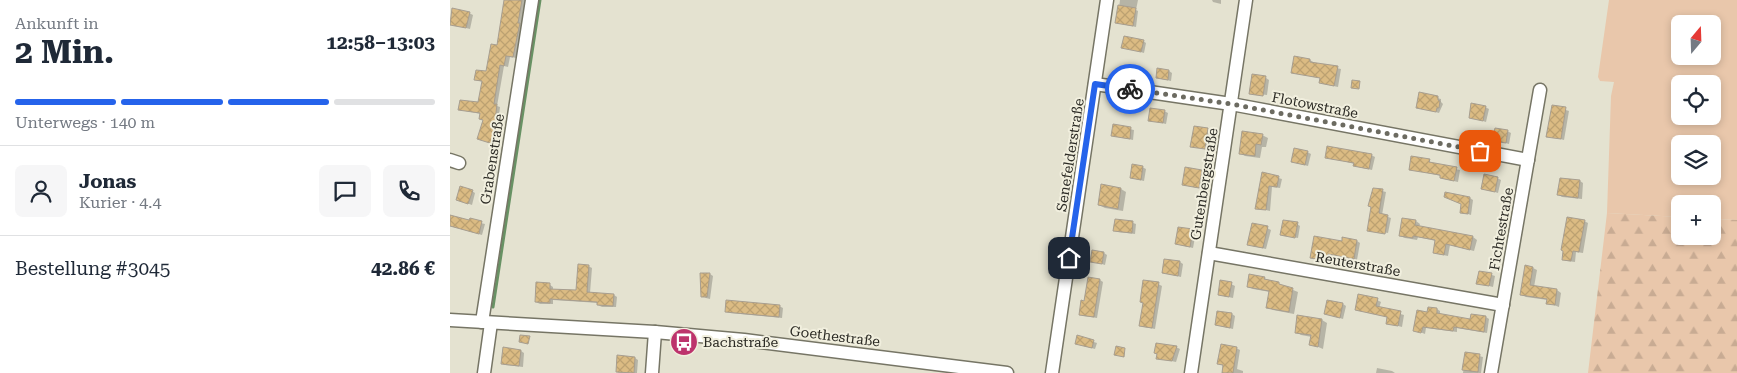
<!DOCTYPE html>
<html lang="de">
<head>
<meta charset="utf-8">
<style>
	:root { --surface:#fff; --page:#f6f6f7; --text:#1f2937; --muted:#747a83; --line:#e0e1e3; --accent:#2563eb }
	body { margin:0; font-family:"Roboto Serif",serif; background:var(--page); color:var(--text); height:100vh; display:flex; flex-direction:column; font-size:19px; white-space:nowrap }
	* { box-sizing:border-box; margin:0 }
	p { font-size:16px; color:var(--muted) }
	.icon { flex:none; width:28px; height:28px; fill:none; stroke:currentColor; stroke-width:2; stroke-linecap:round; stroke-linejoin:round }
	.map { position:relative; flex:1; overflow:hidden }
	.panel { display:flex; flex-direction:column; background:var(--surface); width:450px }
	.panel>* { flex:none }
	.needle { width:32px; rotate:19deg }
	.buttons { position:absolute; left:1221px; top:15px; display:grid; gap:10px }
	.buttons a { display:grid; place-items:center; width:50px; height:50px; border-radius:8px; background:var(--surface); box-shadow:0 2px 8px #0003; font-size:25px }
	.pin { position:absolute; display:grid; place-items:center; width:42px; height:42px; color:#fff; margin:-21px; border-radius:10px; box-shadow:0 2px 8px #0006 }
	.courier { position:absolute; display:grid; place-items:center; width:50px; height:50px; margin:-25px; border:4px solid #2563eb; border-radius:50%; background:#fff; color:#222; box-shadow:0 1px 6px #0007 }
	.overview em { font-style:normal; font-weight:700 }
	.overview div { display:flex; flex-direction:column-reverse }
	.overview { display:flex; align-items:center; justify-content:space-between; height:85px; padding:0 15px }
	h1 { font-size:32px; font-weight:700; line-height:38px }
	.bar { display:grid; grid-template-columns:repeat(4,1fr); gap:8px 5px; align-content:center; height:60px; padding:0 15px }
	.bar i { height:6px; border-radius:4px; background:var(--line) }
	.bar .active { background:var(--accent) }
	.bar p { grid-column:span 4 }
	.line { display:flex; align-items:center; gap:12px; padding:0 15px; border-top:1px solid var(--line) }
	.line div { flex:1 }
	.round { display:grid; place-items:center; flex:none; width:52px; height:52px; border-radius:8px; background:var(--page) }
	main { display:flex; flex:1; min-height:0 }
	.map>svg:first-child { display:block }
	.grass { fill:#e9c7ab; fill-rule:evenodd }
	.forest { fill:url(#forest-firs) }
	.shadow { fill:#0003 }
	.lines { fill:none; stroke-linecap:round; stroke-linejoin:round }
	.stream { stroke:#689264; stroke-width:3 }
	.building { fill:url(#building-cross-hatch); stroke:#a79e90 }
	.minor-casing { stroke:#767565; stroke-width:15 }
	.minor { stroke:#fff; stroke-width:12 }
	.done { stroke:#6c6b61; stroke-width:5; stroke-dasharray:0 9 }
	.route { stroke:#2563eb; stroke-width:6 }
	.labels { text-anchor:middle; stroke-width:4; stroke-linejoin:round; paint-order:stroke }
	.street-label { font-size:14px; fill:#2c2b25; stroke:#f1efde }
	.poi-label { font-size:14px; fill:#2c2b25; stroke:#f1efde; text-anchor:start }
</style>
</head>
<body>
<main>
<section class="panel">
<div class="overview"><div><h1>2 Min.</h1><p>Ankunft in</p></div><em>12:58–13:03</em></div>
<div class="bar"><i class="active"></i><i class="active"></i><i class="active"></i><i></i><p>Unterwegs · 140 m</p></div>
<div class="line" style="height:90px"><a class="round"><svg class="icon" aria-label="person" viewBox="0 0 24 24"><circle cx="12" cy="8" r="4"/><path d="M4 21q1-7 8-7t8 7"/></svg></a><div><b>Jonas</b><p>Kurier · 4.4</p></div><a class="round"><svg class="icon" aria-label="chat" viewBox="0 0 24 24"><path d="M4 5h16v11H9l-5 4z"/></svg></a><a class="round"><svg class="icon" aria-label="phone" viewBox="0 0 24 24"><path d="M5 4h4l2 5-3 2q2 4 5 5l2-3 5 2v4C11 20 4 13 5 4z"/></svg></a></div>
<div class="line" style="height:65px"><div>Bestellung #3045</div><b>42.86 €</b></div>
</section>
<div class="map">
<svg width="1287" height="373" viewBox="0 0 1287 373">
	<defs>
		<pattern id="forest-firs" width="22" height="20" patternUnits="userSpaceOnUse" patternTransform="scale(1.25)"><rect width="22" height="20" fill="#e9c7ab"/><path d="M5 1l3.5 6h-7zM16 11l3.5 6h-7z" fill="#c8ab93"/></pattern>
		<pattern id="building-cross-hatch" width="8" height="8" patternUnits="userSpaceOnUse" patternTransform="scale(1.25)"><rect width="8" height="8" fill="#dbbb83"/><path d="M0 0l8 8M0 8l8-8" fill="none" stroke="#bca171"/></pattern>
	</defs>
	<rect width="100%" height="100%" fill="#e4e2d0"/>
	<path class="grass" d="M1159,0H1287V220L1263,219L1262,204H1230V217L1157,213L1161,96L1164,82L1150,81L1148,77ZM1230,24H1262V56H1230ZM1230,84H1262V116H1230ZM1230,144H1262V176H1230Z"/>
	<path class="forest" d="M1157,213L1230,217V236H1262L1263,219L1287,220V373H1138Z"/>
	<g class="shadow">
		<path d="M55,0H75L67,58L60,57L58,67L54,66L47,106L50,107L47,134L49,135L47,145L32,140L34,120L31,114L10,110L29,103L33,82L26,80L37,73L48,47Z"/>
		<path d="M670,0H688L686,10L688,11L686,27L667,23Z"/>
		<path d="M762,0H771V4L763,2Z"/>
		<path d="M19,13L23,15L20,29L0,24Z"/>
		<path d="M693,41L696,43L694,53L673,47Z"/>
		<path d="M860,60L863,62V63L891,69L888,87L874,84L870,82L871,78L842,72Z"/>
		<path d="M719,71L722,73L721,81L707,78Z"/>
		<path d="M816,78L819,80L817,95L801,93Z"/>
		<path d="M970,94L991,99V102L993,104L989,113L967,107Z"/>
		<path d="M1103,106L1119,111L1114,140L1098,136Z"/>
		<path d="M1035,107L1039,109L1036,122L1020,117Z"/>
		<path d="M714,111L718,113L716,124L699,120Z"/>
		<path d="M664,126L684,130L683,140L663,136Z"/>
		<path d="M745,127L761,131L758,150L742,146Z"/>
		<path d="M1057,131L1061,133L1059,144L1044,140Z"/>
		<path d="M812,135L818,138L816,147H812L810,158L795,156L790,153Z"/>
		<path d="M857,152L861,154L858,166L842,162Z"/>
		<path d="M921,155L925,157L922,170L908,167L905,165V164L876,157Z"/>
		<path d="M979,161L983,164L1010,170L1008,182L994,179L991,176L960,169Z"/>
		<path d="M692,167L696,169L694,181L681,178Z"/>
		<path d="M736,168L755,173L753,189L733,185Z"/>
		<path d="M813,174L832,179L830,188L822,187L820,211L807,208Z"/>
		<path d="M1047,178L1051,180L1048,193L1032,188Z"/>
		<path d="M1111,179L1130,181L1133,183L1132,199L1112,197L1109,195Z"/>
		<path d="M652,186L671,189L676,192L673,211L655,208L649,205Z"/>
		<path d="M924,189L936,192L932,215L941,218L938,233L921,230Z"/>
		<path d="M22,191L25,193L22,205L11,201Z"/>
		<path d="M1020,198L1023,200L1021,215L1012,212Z"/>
		<path d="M0,216L35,224L32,235L0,226Z"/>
		<path d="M966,221L970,224L969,227L1023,237L1027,240L1024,251L1000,245L998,256L988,254L984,252L986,241L968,237L967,240L955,238L950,236Z"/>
		<path d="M1134,221L1138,223L1133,253L1126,252L1125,262L1117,261L1113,259Z"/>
		<path d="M683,223L686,224L685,234L668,232L664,230Z"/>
		<path d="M847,224L850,226L848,238L831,235Z"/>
		<path d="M817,228L821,230L816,249L802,246Z"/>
		<path d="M742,230L746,232L743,248L726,244Z"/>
		<path d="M907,241L910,243L907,260L882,255L880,262L861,258L893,242Z"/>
		<path d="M654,253L657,255L655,265L642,261Z"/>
		<path d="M730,262L733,264L731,277L714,273Z"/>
		<path d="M138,266L142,268L140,293L164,295L167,297L166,307H152L148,305L149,303L103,300V304H90L86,302L100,285L103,287V290L127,292Z"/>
		<path d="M1083,268L1087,270L1084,287L1107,290L1111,293L1109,307L1098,303V300L1076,297L1071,294Z"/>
		<path d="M260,274L263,276L260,299L256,298L253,296Z"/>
		<path d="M1042,275L1045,276L1043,287L1027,283Z"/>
		<path d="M814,278L848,292L844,314L823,310L818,307L820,292L803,289L798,287Z"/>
		<path d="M650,280L653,282L647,318L634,316L630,314L635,302Z"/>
		<path d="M708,284L712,286L705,329L694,327L691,325Z"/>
		<path d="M781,284L785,286L783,298L769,295Z"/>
		<path d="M927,300L931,302L929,308L954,315L952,327L937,323L938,317L906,310Z"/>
		<path d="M893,304L896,306L893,319L876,314Z"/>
		<path d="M329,306L333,308L332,318L280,313L277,311Z"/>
		<path d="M987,309L990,311V315L1021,320L1036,317L1039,319L1037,333L1007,328V332L976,328L975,334L965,330L978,313Z"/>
		<path d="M782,314L785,316L783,329L766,325Z"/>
		<path d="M848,316L872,320L877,323L873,349L861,344L862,337L851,335L846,332Z"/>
		<path d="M628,337L647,343L645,349L630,345Z"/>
		<path d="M726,347L730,349L726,362L707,358Z"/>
		<path d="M786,348L790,350L787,369L793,371V373H773L774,366L769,364Z"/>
		<path d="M71,351L74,353L73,367L55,365L52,363Z"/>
		<path d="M1016,353L1033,357L1031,373H1013Z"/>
		<path d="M185,358L188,360L187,373H169L167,372Z"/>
		<path d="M927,368L942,371L945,373H926Z"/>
	</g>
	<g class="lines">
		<path class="stream" d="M43,307L90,0"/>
	</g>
	<g class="building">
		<path d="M54,0H72L68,23H70L63,57L56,56L54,66L50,65L44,104H47L44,131L46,132L43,144L27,139L33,120L29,119L30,113L8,110L10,100L28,102L32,81L24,80L26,70L36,71L41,44L47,45Z"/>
		<path d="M668,5L686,8L683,26L665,23Z"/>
		<path d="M2,8L20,12L16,28L0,25Z"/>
		<path d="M674,36L694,40L691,52L671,48Z"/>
		<path d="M844,56L860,59V62L888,66L884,86L869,83L870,78L841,73Z"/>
		<path d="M707,68L719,70L718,80L706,78Z"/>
		<path d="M802,74L816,76L813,96L799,94Z"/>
		<path d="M902,80L910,81L909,89L901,88Z"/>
		<path d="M969,92L988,96V100L990,101L989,108H987L986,112L966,108Z"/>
		<path d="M1021,103L1036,106L1033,121L1019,118Z"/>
		<path d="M1102,105L1116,107L1111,139L1096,137Z"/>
		<path d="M700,108L715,110L713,123L698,121Z"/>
		<path d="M663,124L681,127L680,139L661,136Z"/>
		<path d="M744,126L758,128L755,149L740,147Z"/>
		<path d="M1045,128L1058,130L1056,143L1042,141Z"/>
		<path d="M792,131L813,134L811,145L806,144L805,156L789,154Z"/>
		<path d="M877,146L922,154L919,169L903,166L904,163L875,158Z"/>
		<path d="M844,148L858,151L855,165L841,162Z"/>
		<path d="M961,156L980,159L979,162L1007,167L1004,181L990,178V175L959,170Z"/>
		<path d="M682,164L693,166L691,180L680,178Z"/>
		<path d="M735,167L752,170L749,188L732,185Z"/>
		<path d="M812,172L829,176L827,187L819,186L816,210L805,209Z"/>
		<path d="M1034,174L1048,177L1045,192L1031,189Z"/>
		<path d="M1110,178L1130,180L1128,198L1107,195Z"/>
		<path d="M651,184L671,188L668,209L648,205Z"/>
		<path d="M10,186L23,190L18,204L6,200Z"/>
		<path d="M923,188L933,189L929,213L938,215L935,234L917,231L921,207L918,206Z"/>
		<path d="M995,192L1020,197L1018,214L1010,213L1011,204L994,197Z"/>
		<path d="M0,215L19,220L20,218L32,221L29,234L0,226Z"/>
		<path d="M1117,217L1135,220L1129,252L1123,251L1121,261L1112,260L1113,251L1111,250Z"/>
		<path d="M952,218L966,220L965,225L1023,236L1020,250L996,244L994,255L983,253L985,240L963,236V238L949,236Z"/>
		<path d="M665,219L683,221L682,233L663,231Z"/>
		<path d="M833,220L848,222L845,238L830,235Z"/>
		<path d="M802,223L818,226L813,248L797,245Z"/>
		<path d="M728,227L743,229L740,247L725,244Z"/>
		<path d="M864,236L892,241V237L907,240L904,259L878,254L877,261L860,258Z"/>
		<path d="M642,250L654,252L652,264L640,262Z"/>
		<path d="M714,259L730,261L728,276L712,273Z"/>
		<path d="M128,264L139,265L137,292L164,294L163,306L147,305V302L100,299V303L85,302L86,282L100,283V289L126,290Z"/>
		<path d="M1075,265L1083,267L1080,285L1107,289L1105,305L1096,304L1097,299L1070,295Z"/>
		<path d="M1029,271L1042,273L1039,286L1026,284Z"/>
		<path d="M250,273H260L257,297H251Z"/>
		<path d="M799,274L815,277L814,279L829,282V284L843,288L839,312L816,308L819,291L797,287Z"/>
		<path d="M638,277L650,279L644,317L629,315L631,300L634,301Z"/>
		<path d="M693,280L709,282L702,328L689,326L693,303L690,302Z"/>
		<path d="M770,280L782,282L779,297L768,295Z"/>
		<path d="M908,294L928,298L926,306L951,311L948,326L936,324L937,317L905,310Z"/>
		<path d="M276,300L330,305L329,317L275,312Z"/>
		<path d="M877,300L893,303L890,318L874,314Z"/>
		<path d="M978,307L987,308V313L1020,319L1021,314L1036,316L1034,332L1004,327L1003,331L973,327L971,333L963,331L967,310L977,312Z"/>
		<path d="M767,311L782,313L780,328L765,325Z"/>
		<path d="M847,315L872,319L868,347L859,345L861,335L845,333Z"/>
		<path d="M70,335L80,336L78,344L69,342Z"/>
		<path d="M627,335L644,340L642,348L625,344Z"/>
		<path d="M706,343L727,346L722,361L706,359L707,354L704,353Z"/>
		<path d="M771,344L787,347L783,373H772L773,365L767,364Z"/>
		<path d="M666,346L675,348L674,357L664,355Z"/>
		<path d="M53,347L71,350L69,366L51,364Z"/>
		<path d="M1015,352L1030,354L1028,372L1012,370Z"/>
		<path d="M167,355L185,357L184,373L166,372Z"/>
	</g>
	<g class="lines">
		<g class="minor-casing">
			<g id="minor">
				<path d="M645,84L781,104L1078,160"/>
				<path d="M0,160L9,163"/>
				<path d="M759,253L1053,305"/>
				<path d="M0,320L205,332L294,340L557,373"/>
				<path d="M32,322L82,0"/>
				<path d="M34,373L41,323"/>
				<path d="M202,373L205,332"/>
				<path d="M602,373L657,0"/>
				<path d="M741,373L796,0"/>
				<path d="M1041,373L1090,90"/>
			</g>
		</g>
		<use href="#minor" class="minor"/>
	</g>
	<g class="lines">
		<path class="done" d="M680,89L781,104L1030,151"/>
		<path class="route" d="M619,258L645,84L680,89"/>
	</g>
	<defs>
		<g id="bus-disc" transform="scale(1.4375)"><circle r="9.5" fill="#bd336c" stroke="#f1efde"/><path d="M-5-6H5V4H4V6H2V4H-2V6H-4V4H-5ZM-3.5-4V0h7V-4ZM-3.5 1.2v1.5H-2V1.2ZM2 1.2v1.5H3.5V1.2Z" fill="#fff"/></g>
	</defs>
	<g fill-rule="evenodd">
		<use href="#bus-disc" x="234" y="342"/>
	</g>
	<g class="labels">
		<g class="street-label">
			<text transform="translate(865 105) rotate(11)" y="5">Flotowstraße</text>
			<text transform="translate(620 155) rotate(-81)" y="5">Senefelderstraße</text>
			<text transform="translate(42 159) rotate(-81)" y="5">Grabenstraße</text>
			<text transform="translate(754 184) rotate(-81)" y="5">Gutenbergstraße</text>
			<text transform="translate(1051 229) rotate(-80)" y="5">Fichtestraße</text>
			<text transform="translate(908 264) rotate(10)" y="5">Reuterstraße</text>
			<text transform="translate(385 336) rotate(7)" y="5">Goethestraße</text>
		</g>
		<g class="poi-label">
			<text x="253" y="347">Bachstraße</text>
		</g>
	</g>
</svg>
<div class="buttons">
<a><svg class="needle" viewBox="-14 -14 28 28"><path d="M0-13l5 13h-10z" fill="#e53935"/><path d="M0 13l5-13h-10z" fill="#747a83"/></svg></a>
<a><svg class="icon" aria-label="locate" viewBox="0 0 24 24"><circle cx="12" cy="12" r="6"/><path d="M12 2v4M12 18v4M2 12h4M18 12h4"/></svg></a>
<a><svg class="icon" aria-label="layers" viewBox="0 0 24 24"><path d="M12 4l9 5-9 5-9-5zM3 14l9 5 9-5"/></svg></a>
<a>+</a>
</div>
<div class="pin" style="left:1030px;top:151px;background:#ea580c"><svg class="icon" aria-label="bag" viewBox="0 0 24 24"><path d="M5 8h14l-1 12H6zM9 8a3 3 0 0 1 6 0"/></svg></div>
<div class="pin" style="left:619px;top:258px;background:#1f2937"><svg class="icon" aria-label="home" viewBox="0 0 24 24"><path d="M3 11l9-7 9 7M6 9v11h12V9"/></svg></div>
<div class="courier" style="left:680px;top:89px"><svg class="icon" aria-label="bike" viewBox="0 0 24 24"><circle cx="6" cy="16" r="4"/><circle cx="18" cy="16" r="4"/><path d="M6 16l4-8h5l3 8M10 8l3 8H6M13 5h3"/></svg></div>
</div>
</main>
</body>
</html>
